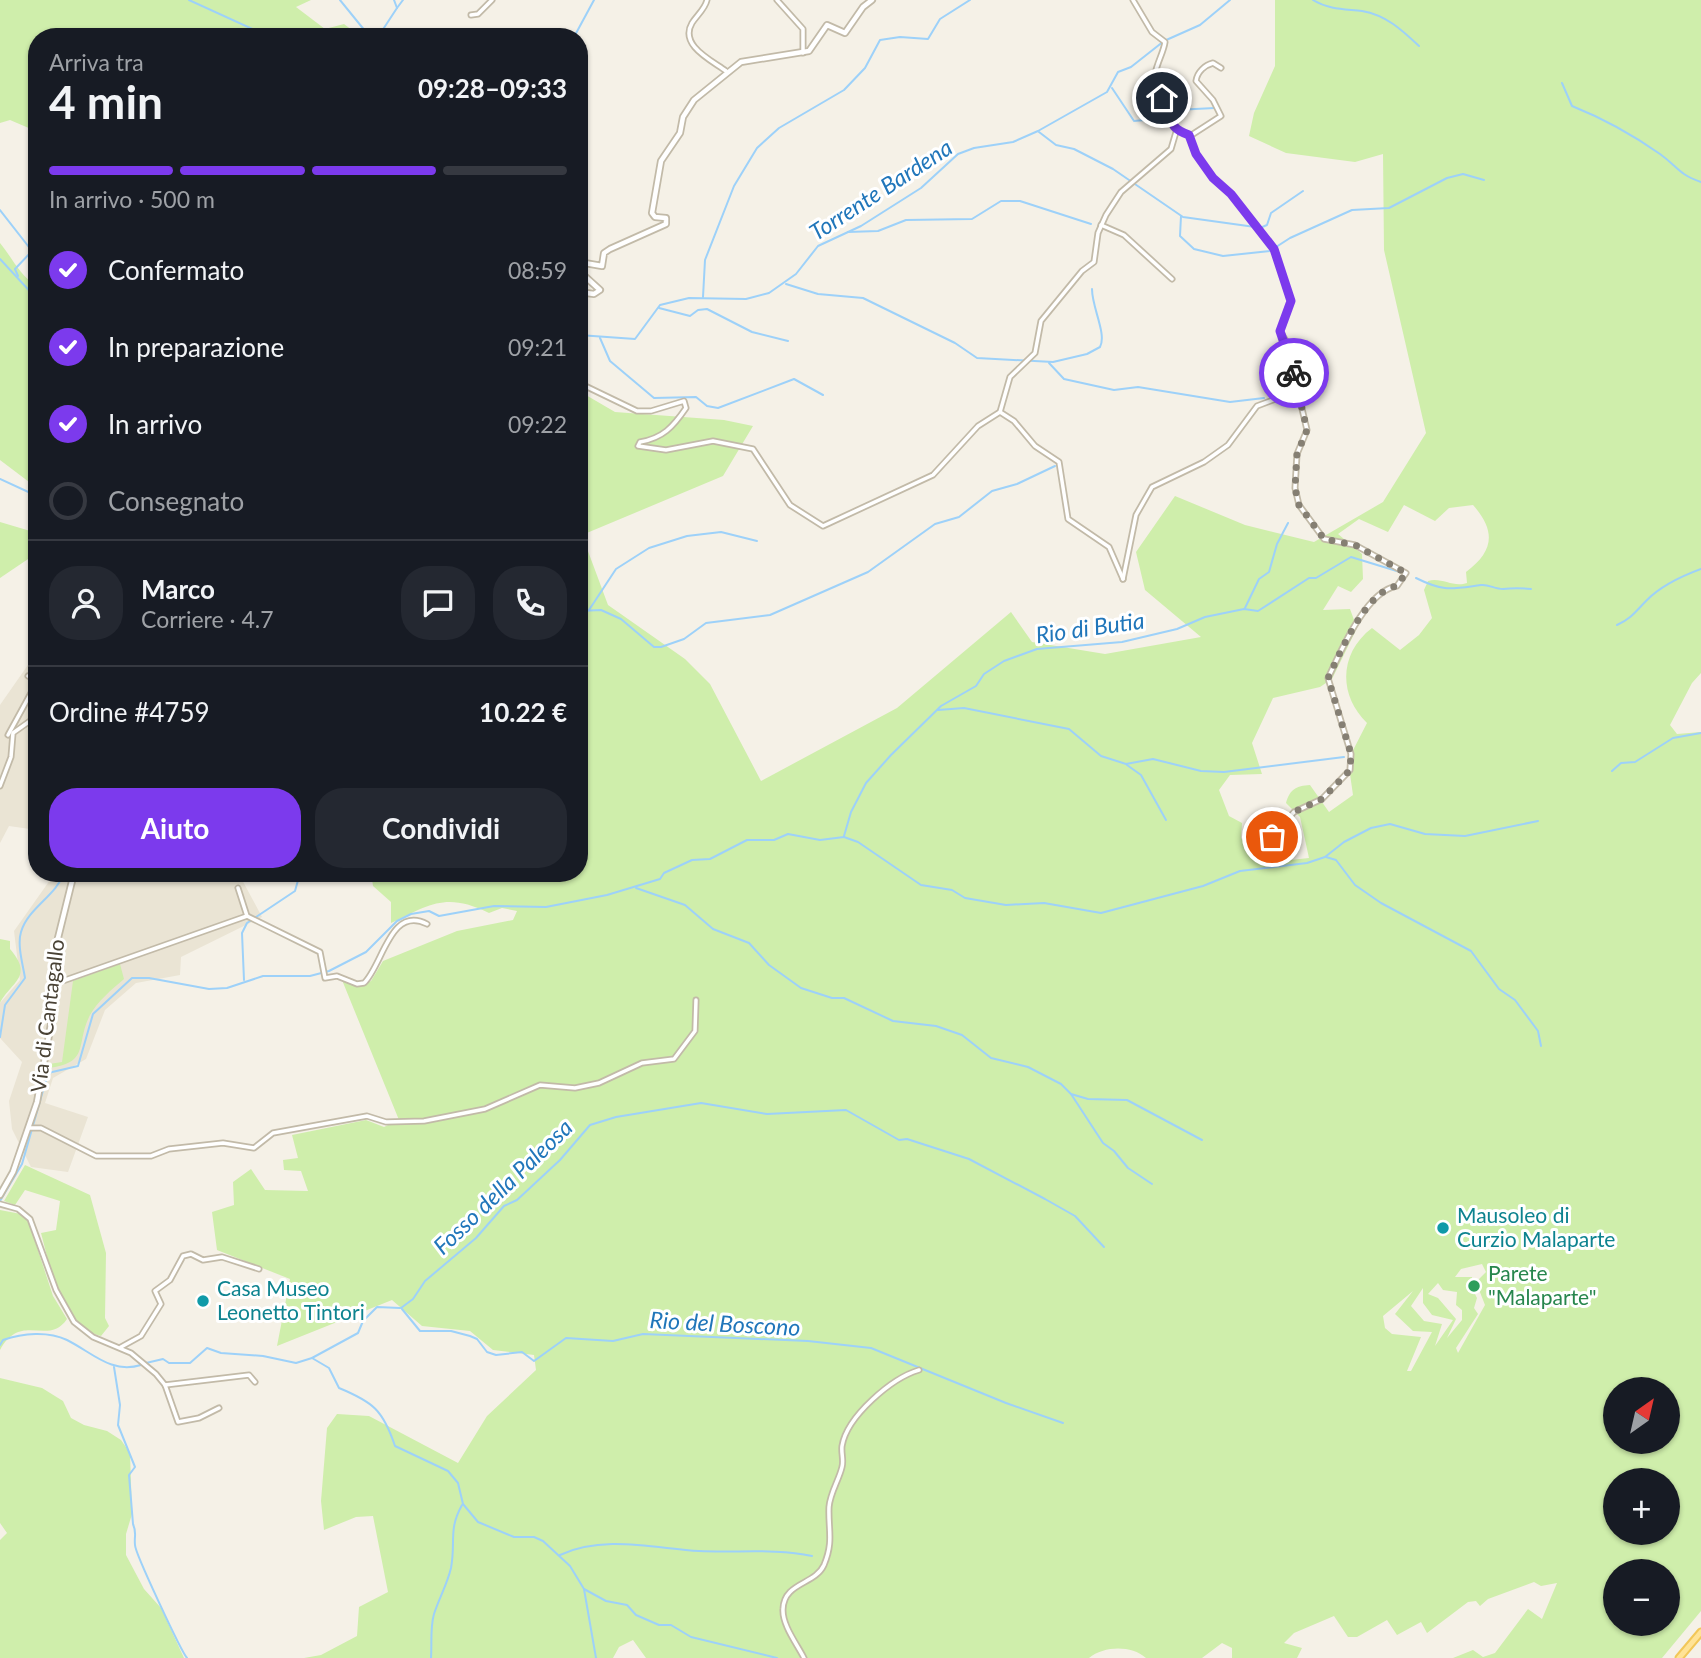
<!DOCTYPE html>
<html lang="it">
<head>
<meta charset="utf-8">
<style>
	:root { --surface:#171b24; --page:#242831; --text:#f1f3f6; --muted:#9ea1a6; --line:#363941; --accent:#7c3aed }
	body { margin:0; font-family:Lato,sans-serif; background:var(--page); color:var(--text); height:100vh; display:flex; flex-direction:column; font-size:26px; white-space:nowrap }
	* { box-sizing:border-box; margin:0 }
	p { font-size:23px; color:var(--muted) }
	.icon { flex:none; width:38px; height:38px; fill:none; stroke:currentColor; stroke-width:2; stroke-linecap:round; stroke-linejoin:round }
	.map { position:relative; flex:1; overflow:hidden }
	.panel { position:absolute; left:28px; top:28px; width:560px; height:854px; display:flex; flex-direction:column; background:var(--surface); border-radius:28px; box-shadow:0 2px 5px #0004 }
	.panel>* { flex:none }
	.needle { width:46px; rotate:34deg }
	.controls { position:absolute; left:1603px; top:1377px; display:grid; gap:14px }
	.controls a { display:grid; place-items:center; width:77px; height:77px; border-radius:50%; background:var(--surface); box-shadow:0 2px 5px #0004; font-size:35px }
	.pin { position:absolute; display:grid; place-items:center; width:60px; height:60px; color:#fff; margin:-30px; border:4px solid #fff; border-radius:50%; box-shadow:0 2px 7px #0007 }
	.courier { position:absolute; display:grid; place-items:center; width:70px; height:70px; margin:-35px; border:5px solid #7c3aed; border-radius:50%; background:#fff; color:#222; box-shadow:0 2px 9px #0007 }
	.summary em { font-style:normal; font-weight:700 }
	.summary div { display:flex; flex-direction:column-reverse }
	.summary { display:flex; align-items:center; justify-content:space-between; height:119px; padding:0 21px }
	h1 { font-size:46px; font-weight:700; line-height:52px }
	.bar { display:grid; grid-template-columns:repeat(4,1fr); gap:10px 7px; align-content:center; height:84px; padding:0 21px }
	.bar i { height:9px; border-radius:5px; background:var(--line) }
	.bar .selected { background:var(--accent) }
	.bar p { grid-column:span 4 }
	.line { display:flex; align-items:center; gap:18px; padding:0 21px; border-top:2px solid var(--line) }
	.line div { flex:1 }
	.round { display:grid; place-items:center; flex:none; width:74px; height:74px; border-radius:28px; background:var(--page) }
	ol { padding:0 21px; list-style:none }
	li { display:flex; align-items:center; gap:21px; height:77px }
	li p { margin-inline-start:auto }
	li .icon { padding:7px; border-radius:50%; background:var(--accent); color:#fff; stroke-width:4 }
	li:last-child { color:var(--muted) }
	li i { width:38px; height:38px; border:4px solid var(--line); border-radius:50% }
	.button { display:flex; gap:14px; margin-top:auto; padding:14px 21px }
	.button a { flex:1; height:80px; border-radius:28px; background:var(--accent); color:#fff; font-size:28px; font-weight:700; line-height:80px; text-align:center }
	.button a+a { background:var(--page); color:var(--text) }
	.map>svg:first-child { display:block }
	.residential { fill:#eae4d4 }
	.green { fill:#cfeeab; fill-rule:evenodd }
	.lines { fill:none; stroke-linecap:round; stroke-linejoin:round }
	.stream { stroke:#9dd1f9; stroke-width:2 }
	.minor-casing { stroke:#c2baa8; stroke-width:7 }
	.tertiary-casing { stroke:#c2baa8; stroke-width:8 }
	.primary-casing { stroke:#f2c759; stroke-width:9 }
	.minor { stroke:#fff; stroke-width:3.5 }
	.tertiary { stroke:#fff; stroke-width:4.5 }
	.primary { stroke:#ffe396; stroke-width:5 }
	.done { stroke:#857f73; stroke-width:7; stroke-dasharray:0 12.6 }
	.route { stroke:#7c3aed; stroke-width:9 }
	.culture-dot { fill:#0f9aa8; stroke:#fff; stroke-width:2.5 }
	.leisure-dot { fill:#2e9e5b; stroke:#fff; stroke-width:2.5 }
	.labels { text-anchor:middle; stroke-width:6; stroke-linejoin:round; paint-order:stroke }
	.street-label { font-size:21px; fill:#494235; stroke:#fff }
	.culture-label { font-size:21px; fill:#0d838f; stroke:#fff; text-anchor:start }
	.leisure-label { font-size:21px; fill:#27864d; stroke:#fff; text-anchor:start }
	.water-label { font-size:23px; font-style:italic; fill:#2076ba; stroke:#fff }
</style>
</head>
<body>
<div class="map">
<svg width="1701" height="1658" viewBox="0 0 1701 1658">
	<rect width="100%" height="100%" fill="#f5f1e7"/>
	<g class="residential">
		<path d="M37,652V830L9,826L0,843V705Z"/>
		<path d="M55,873H172L183,880L240,876L262,917L181,957L180,975L136,983L105,1010L86,1059L53,1078L45,1103L88,1117L68,1172L31,1167L12,1129L9,1101L22,1062L0,1038V1003L20,980L14,931Z"/>
	</g>
	<g class="green">
		<path d="M0,0H311L296,7L325,29L344,24L361,37H37V221C24,202 30,189 32,168C34,156 31,142 31,129L10,120L0,123Z"/>
		<path d="M1275,0H1701V673L1692,683L1670,725L1677,734L1701,732V1611L1662,1658H1453L1473,1650L1483,1657L1495,1653L1528,1609L1542,1619L1557,1583L1541,1586L1534,1582L1488,1599L1480,1606L1476,1601L1468,1602L1427,1633L1421,1622L1397,1635L1387,1620L1357,1637H1348L1334,1616L1294,1633L1284,1643L1302,1648L1297,1658H1232V1648L1222,1643L1202,1658H1146C1131,1645 1104,1646 1089,1658H646L633,1640L619,1647L613,1658H304L321,1655L357,1636L359,1607L388,1592L373,1516L356,1517L324,1530L321,1501L327,1428L337,1414L369,1416L458,1463L487,1416L536,1370L534,1355L493,1350L470,1331L422,1326L392,1300L277,1346L290,1279L217,1250L212,1212L234,1205L233,1182L251,1169L265,1190L308,1191L301,1171L284,1170L283,1160L298,1158L292,1135L366,1120L384,1127L399,1120L342,980L357,987L371,981L383,961L457,931L513,920L517,911L502,908L489,913C447,892 430,904 391,923V902L373,886L371,873H579V391L615,412L724,420L753,426L723,476L582,535L608,605L685,659L710,684L761,781L897,708L1011,612L1032,642L1105,654L1201,637L1145,590L1136,552L1175,496L1245,525L1314,542L1383,502L1426,433L1384,250L1383,154L1355,162L1286,153L1249,136L1254,113L1275,66ZM1404,505L1435,521L1449,508L1473,505C1497,532 1493,552 1466,572L1467,583C1453,588 1442,577 1428,581L1424,590L1432,618L1419,635L1400,650L1372,628C1339,653 1338,695 1367,723L1348,760L1353,795L1329,812L1310,785C1296,786 1290,789 1286,803L1300,817L1309,858L1264,863L1241,838L1242,823L1229,816L1219,790L1230,775L1262,774L1252,743L1273,698L1320,687L1332,679L1357,628L1350,609L1323,610L1338,586L1351,592L1363,579L1362,554L1338,534L1359,519L1388,532ZM1482,1264L1486,1272L1476,1282L1485,1305L1458,1353L1456,1348L1478,1314L1474,1308L1477,1298L1472,1288V1277H1455L1461,1269ZM1438,1283L1443,1290L1457,1292L1456,1305L1462,1310V1320L1447,1338L1456,1319L1438,1298L1428,1294ZM1423,1288V1303L1432,1315L1453,1320L1435,1346L1442,1324L1424,1321L1411,1306ZM1413,1291L1395,1314L1413,1331L1432,1332L1411,1371H1407L1421,1337L1392,1334L1385,1328L1383,1316ZM1615,1390H1668V1442H1615ZM1615,1480H1668V1533H1615ZM1615,1572H1668V1624H1615Z"/>
		<path d="M0,243C13,259 20,276 37,286V364L29,381L37,394V488L0,460Z"/>
		<path d="M0,522L37,533V553L0,578Z"/>
		<path d="M0,939L10,941V949C34,977 12,981 0,1003Z"/>
		<path d="M120,964L124,979C112,989 97,1002 90,1015C75,1044 91,1063 48,1068L49,1064L62,1062L73,981Z"/>
		<path d="M25,1165L90,1195L106,1253L105,1318L109,1326L101,1336C62,1326 50,1267 41,1233L56,1230L60,1201L25,1190L15,1205L4,1201Z"/>
		<path d="M0,1210L21,1214L29,1223L53,1296L67,1319C48,1347 21,1311 0,1350Z"/>
		<path d="M0,1378L42,1388L63,1401L71,1418L84,1425L107,1431L121,1440L130,1453L132,1514L126,1534V1555L144,1589L161,1608L184,1658H0V1540L7,1533L0,1523Z"/>
	</g>
	<g class="lines">
		<g class="stream">
			<path d="M189,0L270,37"/>
			<path d="M340,0L370,37"/>
			<path d="M1313,0C1329,10 1345,9 1362,11C1386,15 1402,30 1419,46"/>
			<path d="M397,8L403,0"/>
			<path d="M378,37L397,8L394,0"/>
			<path d="M574,37L594,0"/>
			<path d="M1562,83L1572,106C1602,118 1633,135 1660,154C1678,167 1678,174 1701,182"/>
			<path d="M1112,88L1134,121L1156,119L1175,110L1215,108"/>
			<path d="M1039,132L1056,145L1074,149L1113,169L1183,217L1255,227"/>
			<path d="M0,210L32,251L15,269L18,276"/>
			<path d="M1181,216L1180,236L1194,249L1223,256L1270,251L1290,238L1352,210L1389,208L1447,178L1463,174L1484,180"/>
			<path d="M1260,228L1267,225L1271,213L1303,191"/>
			<path d="M848,232L878,231L906,220L972,219L1001,201H1020L1091,224"/>
			<path d="M0,259L37,299"/>
			<path d="M786,284L818,294L863,298L955,343L977,358L1053,362L1087,354L1100,347C1107,334 1092,308 1092,289"/>
			<path d="M703,297L705,260L734,186L757,148L779,128L844,90L865,68L880,40L900,37L928,39L940,19L970,0"/>
			<path d="M659,308L690,316L698,310L707,309L752,332L788,341"/>
			<path d="M579,335L635,339L660,305L689,298L746,299L769,293L796,274L818,246L861,226L921,188L958,154L974,148L1013,142L1038,131L1107,92L1118,72L1131,67L1164,41L1200,25L1230,0"/>
			<path d="M600,338L610,361L654,398L696,397L707,406L718,408L794,379L823,395"/>
			<path d="M1049,363L1064,379L1114,390L1138,387L1230,402L1264,398"/>
			<path d="M0,479L37,496"/>
			<path d="M1416,578C1444,592 1451,589 1481,585C1488,584 1495,589 1503,589C1513,588 1520,588 1531,589"/>
			<path d="M1245,608L1259,579L1269,572L1277,544L1288,523"/>
			<path d="M589,610L616,569L649,548L687,536L721,532L757,541"/>
			<path d="M579,611L601,610L621,619L654,647H661L684,639L706,623L770,615L868,572L935,524L959,517L992,491L1017,484L1055,466"/>
			<path d="M1617,625C1632,618 1636,611 1647,600C1662,585 1682,576 1701,569"/>
			<path d="M938,710L964,708L1069,729L1101,756L1126,764L1153,759L1201,771L1224,772L1344,757"/>
			<path d="M1127,765L1141,775L1166,820"/>
			<path d="M1612,771L1621,763L1635,762L1673,738L1701,733"/>
			<path d="M844,836L851,812L866,783L891,755L941,706L976,686L984,674L1004,661L1037,649L1122,642L1177,629L1205,617L1244,609L1258,611L1309,578H1316L1351,557L1400,572"/>
			<path d="M1326,857L1336,860L1355,885L1381,903L1471,951L1499,989L1515,1000L1538,1031L1541,1046"/>
			<path d="M636,888L685,905L713,929L749,943L769,965L801,988L832,998H844L893,1021L936,1026L962,1035L991,1058L1028,1067L1061,1084L1071,1094L1103,1143L1114,1151L1128,1168L1152,1184"/>
			<path d="M244,980L242,933L247,923L295,891L300,873"/>
			<path d="M0,1037L5,1005L25,978C23,965 17,945 21,932C28,908 56,896 64,873"/>
			<path d="M1071,1094L1088,1099L1127,1100L1202,1140"/>
			<path d="M0,1201L22,1164L48,1073L78,1066L93,1014L132,978H149L209,989L227,988L263,976H310L329,971L366,952L397,921L411,914L429,911L439,916L494,906L546,907L607,895L660,879L664,873L692,860L710,859L747,840H774L788,834L820,840L844,837L858,842L921,885L952,890L965,898L1006,905L1044,903L1101,913L1203,886L1240,871L1307,863L1325,857L1344,842L1371,828L1390,824L1425,834L1465,836L1538,821"/>
			<path d="M401,1308L413,1299L425,1281L476,1238L504,1206L517,1200L560,1160L590,1125L616,1117L701,1103L767,1114L846,1110L899,1140L907,1139L969,1159L1045,1199L1075,1216L1104,1247"/>
			<path d="M402,1309L420,1331H451L470,1336L477,1339L487,1352L496,1355L522,1352L534,1361L566,1338L613,1341L643,1334L808,1341L871,1348L1006,1403L1063,1423"/>
			<path d="M0,1345L3,1340C23,1333 48,1331 67,1340C93,1353 111,1374 141,1365"/>
			<path d="M312,1358L329,1368L339,1388C373,1402 383,1410 395,1446L448,1471L458,1483L463,1504L478,1522L514,1537H534L543,1541L570,1566L584,1589L596,1658"/>
			<path d="M146,1363L163,1359L169,1363H190L207,1348L221,1353L263,1356L296,1363L312,1358L358,1333L363,1321L377,1307L400,1308"/>
			<path d="M114,1367L120,1405L118,1425L135,1467L129,1475L133,1524C137,1533 134,1536 135,1545C135,1553 181,1651 187,1658"/>
			<path d="M560,1555C603,1535 653,1548 699,1551C736,1553 775,1548 812,1556"/>
			<path d="M584,1589L606,1601L627,1605L636,1615L659,1625H671L691,1637L777,1658"/>
			<path d="M431,1658C432,1644 430,1627 434,1614C439,1598 447,1585 451,1568C456,1541 448,1530 462,1505"/>
		</g>
		<g class="minor-casing">
			<g id="minor">
				<path d="M707,0C705,9 697,15 692,23C679,45 711,60 726,71"/>
				<path d="M777,0L803,29V53"/>
				<path d="M1133,0L1152,32L1165,42C1163,57 1149,74 1157,90C1161,97 1168,102 1171,108C1178,127 1163,126 1189,135L1196,154L1213,178L1231,194L1273,247L1291,301L1280,331L1286,341L1307,430L1297,454L1295,488L1299,505L1324,539L1355,545L1406,573L1397,586C1366,591 1341,651 1328,678L1351,754L1350,770L1322,799L1294,812L1272,837L1254,839"/>
				<path d="M471,15L478,14L492,0"/>
				<path d="M1190,136L1221,116L1213,100L1196,81C1197,72 1205,65 1213,63L1221,68"/>
				<path d="M1101,225L1124,235L1172,279"/>
				<path d="M579,383L637,411H651L684,401L686,408C673,427 663,438 640,442L638,446L666,450L713,441L753,449L790,505L823,526L933,475L978,426L1000,412L1010,377L1035,353L1041,321L1082,271L1094,262L1098,233L1106,215L1121,192L1171,149L1176,132"/>
				<path d="M1000,412L1014,421L1035,446L1059,462L1068,519L1109,547L1123,579"/>
				<path d="M1123,579L1136,515L1152,487L1204,462L1228,445L1257,406L1281,397L1296,382"/>
				<path d="M28,676L37,681"/>
				<path d="M8,735L37,682"/>
				<path d="M0,786L11,757L13,733L37,716"/>
				<path d="M238,888L247,916L320,952L325,978L337,976L357,984L364,983C383,965 390,905 427,924"/>
				<path d="M57,983L247,916"/>
				<path d="M30,1128H41L96,1156H151L169,1149L223,1143L254,1148L273,1133L367,1116L386,1122L424,1121L485,1109L540,1085L575,1088L599,1083L642,1063L674,1059L695,1031L696,1000"/>
				<path d="M0,1204L18,1209L30,1219L56,1290L74,1322L93,1337L131,1353L156,1374L165,1385L178,1422L199,1418L219,1408"/>
				<path d="M121,1347L141,1336L161,1304L155,1291L170,1280L183,1256L191,1254L203,1260L222,1257L259,1269"/>
				<path d="M165,1385L249,1375L255,1382"/>
				<path d="M804,1658C797,1644 782,1625 783,1609C784,1582 815,1585 824,1565C834,1541 828,1530 829,1507C830,1493 839,1480 842,1467C844,1460 841,1453 842,1446C847,1416 892,1378 919,1370"/>
			</g>
		</g>
		<g class="tertiary-casing">
			<g id="tertiary">
				<path d="M579,262L602,266L604,253L610,249L666,224V218L655,217L652,213L661,161L680,133L683,117L694,100L741,62L809,51L827,25L845,33L863,7L872,0"/>
				<path d="M579,271L600,290L594,294L579,292"/>
				<path d="M0,1195L13,1172L37,1102L56,996V946L74,873"/>
			</g>
		</g>
		<g class="primary-casing">
			<path id="primary" d="M1679,1658L1701,1632"/>
		</g>
		<use href="#minor" class="minor"/>
		<use href="#tertiary" class="tertiary"/>
		<use href="#primary" class="primary"/>
	</g>
	<g class="lines">
		<path class="done" d="M1272,837L1294,812L1322,799L1350,770L1351,754L1328,678C1341,651 1366,591 1397,586L1406,573L1355,545L1324,539L1299,505L1295,488L1297,454L1307,430L1294,373"/>
		<path class="route" d="M1162,98C1180,117 1161,125 1189,135L1196,154L1213,178L1231,194L1274,249L1291,301L1280,331L1294,373"/>
	</g>
	<g class="culture-dot">
		<circle cx="1443" cy="1228" r="7"/>
		<circle cx="203" cy="1301" r="7"/>
	</g>
	<circle class="leisure-dot" cx="1474" cy="1286" r="7"/>
	<g class="labels">
		<g class="street-label">
			<text transform="translate(48 1016) rotate(-83)" y="7">Via di Cantagallo</text>
		</g>
		<g class="culture-label">
			<text x="1457" y="1223">Mausoleo di<tspan x="1457" dy="24">Curzio Malaparte</tspan></text>
			<text x="217" y="1296">Casa Museo<tspan x="217" dy="24">Leonetto Tintori</tspan></text>
		</g>
		<g class="leisure-label">
			<text x="1488" y="1281">Parete<tspan x="1488" dy="24">"Malaparte"</tspan></text>
		</g>
		<g class="water-label">
			<text transform="translate(881 190) rotate(-33)" y="8">Torrente Bardena</text>
			<text transform="translate(1090 628) rotate(-8)" y="8">Rio di Butia</text>
			<text transform="translate(503 1187) rotate(-44)" y="8">Fosso della Paleosa</text>
			<text transform="translate(725 1324) rotate(3)" y="8">Rio del Boscono</text>
		</g>
	</g>
</svg>
<div class="controls">
<a><svg class="needle" viewBox="-14 -14 28 28"><path d="M0-13l5 13h-10z" fill="#e53935"/><path d="M0 13l5-13h-10z" fill="#9ea1a6"/></svg></a>
<a>+</a>
<a>−</a>
</div>
<div class="pin" style="left:1272px;top:837px;background:#ea580c"><svg class="icon" aria-label="bag" viewBox="0 0 24 24"><path d="M5 8h14l-1 12H6zM9 8a3 3 0 0 1 6 0"/></svg></div>
<div class="pin" style="left:1162px;top:98px;background:#1f2937"><svg class="icon" aria-label="home" viewBox="0 0 24 24"><path d="M3 11l9-7 9 7M6 9v11h12V9"/></svg></div>
<div class="courier" style="left:1294px;top:373px"><svg class="icon" aria-label="bike" viewBox="0 0 24 24"><circle cx="6" cy="16" r="4"/><circle cx="18" cy="16" r="4"/><path d="M6 16l4-8h5l3 8M10 8l3 8H6M13 5h3"/></svg></div>
<section class="panel">
<div class="summary"><div><h1>4 min</h1><p>Arriva tra</p></div><em>09:28–09:33</em></div>
<div class="bar"><i class="selected"></i><i class="selected"></i><i class="selected"></i><i></i><p>In arrivo · 500 m</p></div>
<ol>
<li><svg class="icon" aria-label="check" viewBox="0 0 24 24"><path d="M5 12l5 5 9-10"/></svg>Confermato<p>08:59</p></li>
<li><svg class="icon" aria-label="check" viewBox="0 0 24 24"><path d="M5 12l5 5 9-10"/></svg>In preparazione<p>09:21</p></li>
<li><svg class="icon" aria-label="check" viewBox="0 0 24 24"><path d="M5 12l5 5 9-10"/></svg>In arrivo<p>09:22</p></li>
<li><i></i>Consegnato</li>
</ol>
<div class="line" style="height:126px"><a class="round"><svg class="icon" aria-label="person" viewBox="0 0 24 24"><circle cx="12" cy="8" r="4"/><path d="M4 21q1-7 8-7t8 7"/></svg></a><div><b>Marco</b><p>Corriere · 4.7</p></div><a class="round"><svg class="icon" aria-label="chat" viewBox="0 0 24 24"><path d="M4 5h16v11H9l-5 4z"/></svg></a><a class="round"><svg class="icon" aria-label="phone" viewBox="0 0 24 24"><path d="M5 4h4l2 5-3 2q2 4 5 5l2-3 5 2v4C11 20 4 13 5 4z"/></svg></a></div>
<div class="line" style="height:91px"><div>Ordine #4759</div><b>10.22 €</b></div>
<div class="button"><a>Aiuto</a><a>Condividi</a></div>
</section>
</div>
</body>
</html>
